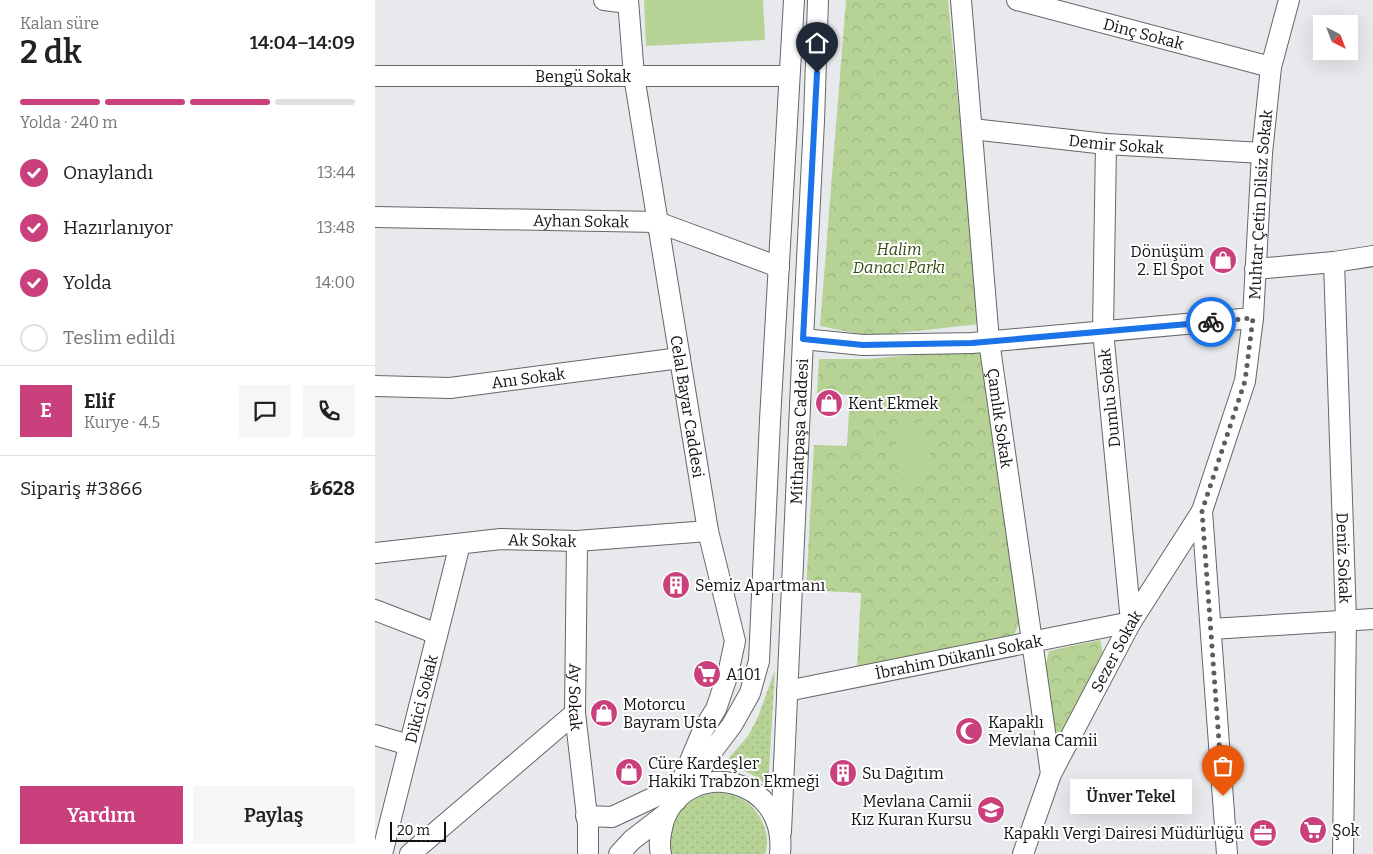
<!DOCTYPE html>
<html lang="tr">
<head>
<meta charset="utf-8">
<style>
	:root { --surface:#fff; --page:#f6f6f6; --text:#222; --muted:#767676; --line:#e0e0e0; --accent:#c9407d }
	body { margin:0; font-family:Bitter,serif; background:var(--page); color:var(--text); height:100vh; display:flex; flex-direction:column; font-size:19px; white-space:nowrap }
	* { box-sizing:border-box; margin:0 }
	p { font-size:16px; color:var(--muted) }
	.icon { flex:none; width:28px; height:28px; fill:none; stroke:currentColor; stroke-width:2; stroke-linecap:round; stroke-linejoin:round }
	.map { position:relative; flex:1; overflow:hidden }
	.sheet { display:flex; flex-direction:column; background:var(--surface); width:375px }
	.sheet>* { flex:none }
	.needle { width:32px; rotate:138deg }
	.buttons { position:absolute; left:938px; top:15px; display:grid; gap:10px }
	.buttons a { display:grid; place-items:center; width:45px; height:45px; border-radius:0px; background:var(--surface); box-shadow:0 5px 20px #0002; font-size:25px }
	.scale { position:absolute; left:15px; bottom:12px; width:56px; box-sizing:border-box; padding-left:5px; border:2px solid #121214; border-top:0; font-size:14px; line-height:18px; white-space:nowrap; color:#121214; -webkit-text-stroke:4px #fff; paint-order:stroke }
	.pin { position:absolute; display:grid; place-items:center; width:42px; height:42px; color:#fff; margin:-51px -21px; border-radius:50% 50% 50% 0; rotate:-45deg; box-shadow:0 0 5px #0007 }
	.pin .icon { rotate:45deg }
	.courier { position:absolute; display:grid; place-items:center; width:50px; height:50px; margin:-25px; border:4px solid #1a73e8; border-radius:50%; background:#fff; color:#222; box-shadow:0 1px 6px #0007 }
	.bubble { position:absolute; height:35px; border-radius:0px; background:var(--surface); box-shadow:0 5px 20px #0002; font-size:16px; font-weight:600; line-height:35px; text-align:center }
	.overview em { font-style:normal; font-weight:600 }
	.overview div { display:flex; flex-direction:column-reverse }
	.overview { display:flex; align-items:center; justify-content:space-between; height:85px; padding:0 20px }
	h1 { font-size:32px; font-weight:600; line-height:38px }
	.bar { display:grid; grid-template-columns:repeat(4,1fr); gap:8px 5px; align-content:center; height:60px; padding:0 20px }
	.bar i { height:6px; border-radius:4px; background:var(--line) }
	.bar .current { background:var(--accent) }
	.bar p { grid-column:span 4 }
	.line { display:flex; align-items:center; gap:12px; padding:0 20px; border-top:1px solid var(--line) }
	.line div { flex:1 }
	.round { display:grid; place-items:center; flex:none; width:52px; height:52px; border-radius:0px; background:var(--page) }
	ol { padding:0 20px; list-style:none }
	li { display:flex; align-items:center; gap:15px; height:55px }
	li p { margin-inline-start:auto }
	li .icon { padding:5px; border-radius:50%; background:var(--accent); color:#fff; stroke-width:4 }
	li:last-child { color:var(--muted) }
	li i { width:28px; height:28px; border:2px solid var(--line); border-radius:50% }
	.button { display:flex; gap:10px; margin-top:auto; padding:10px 20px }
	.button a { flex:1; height:58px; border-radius:0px; background:var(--accent); color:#fff; font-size:20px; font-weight:600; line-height:58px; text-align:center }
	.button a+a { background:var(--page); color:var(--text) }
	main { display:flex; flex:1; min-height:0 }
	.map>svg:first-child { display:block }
	.grass { fill:url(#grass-dots) }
	.park { fill:url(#park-crowns) }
	.garden { fill:#b6d395 }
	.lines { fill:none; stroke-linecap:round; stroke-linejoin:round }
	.minor-casing { stroke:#646669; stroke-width:22 }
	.minor { stroke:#fff; stroke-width:20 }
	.done { stroke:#5d5d60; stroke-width:5; stroke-dasharray:0 9 }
	.route { stroke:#1a73e8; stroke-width:6 }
	.labels { text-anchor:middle; stroke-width:4; stroke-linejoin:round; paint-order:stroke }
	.street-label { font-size:16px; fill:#121214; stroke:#fff }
	.park-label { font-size:16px; font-style:italic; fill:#354c0c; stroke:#fff }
	.poi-label { font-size:16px; fill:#121214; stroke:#fff; text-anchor:start }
</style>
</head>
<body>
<main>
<section class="sheet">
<div class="overview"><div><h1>2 dk</h1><p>Kalan süre</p></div><em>14:04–14:09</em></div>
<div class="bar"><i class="current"></i><i class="current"></i><i class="current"></i><i></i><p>Yolda · 240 m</p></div>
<ol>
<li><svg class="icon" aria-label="check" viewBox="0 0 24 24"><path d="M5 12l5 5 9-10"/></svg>Onaylandı<p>13:44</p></li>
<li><svg class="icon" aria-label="check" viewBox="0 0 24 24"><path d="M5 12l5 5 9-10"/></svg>Hazırlanıyor<p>13:48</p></li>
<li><svg class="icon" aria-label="check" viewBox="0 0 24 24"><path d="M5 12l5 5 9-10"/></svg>Yolda<p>14:00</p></li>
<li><i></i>Teslim edildi</li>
</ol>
<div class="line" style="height:90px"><b class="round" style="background:var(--accent);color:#fff">E</b><div><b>Elif</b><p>Kurye · 4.5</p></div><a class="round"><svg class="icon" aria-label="chat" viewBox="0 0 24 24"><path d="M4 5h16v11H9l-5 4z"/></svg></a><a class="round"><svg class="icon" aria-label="phone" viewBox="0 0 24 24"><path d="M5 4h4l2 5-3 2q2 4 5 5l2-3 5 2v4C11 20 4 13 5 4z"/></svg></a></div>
<div class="line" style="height:65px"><div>Sipariş #3866</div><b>₺628</b></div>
<div class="button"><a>Yardım</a><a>Paylaş</a></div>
</section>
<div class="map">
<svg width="998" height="854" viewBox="0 0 998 854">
	<defs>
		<pattern id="grass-dots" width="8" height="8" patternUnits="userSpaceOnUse" patternTransform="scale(1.25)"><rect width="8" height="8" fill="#b6d395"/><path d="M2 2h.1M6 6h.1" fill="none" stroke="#9bb480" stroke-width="1.8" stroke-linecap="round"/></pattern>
		<pattern id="park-crowns" width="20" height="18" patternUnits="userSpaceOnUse" patternTransform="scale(1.25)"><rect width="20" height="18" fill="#b6d395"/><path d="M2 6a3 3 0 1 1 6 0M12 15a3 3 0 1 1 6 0" fill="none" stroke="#9bb480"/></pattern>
	</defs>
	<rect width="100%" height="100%" fill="#e7e9ed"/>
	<g class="grass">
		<path d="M400,670L393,787C377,773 366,766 345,768L373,736L383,717Z"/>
		<path d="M346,793C351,794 356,794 361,796C382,804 398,832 390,854H296C291,829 303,801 330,795C335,793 341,793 346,793Z"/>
	</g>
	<g class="park">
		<path d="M471,0H573L605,324L495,336L445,326Z"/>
		<path d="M610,349L646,617L639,636L482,667L486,593L431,590L439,445L472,446L475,395L442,393L444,359H493Z"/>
		<path d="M725,640L728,653L686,743H681L669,673L674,651Z"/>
	</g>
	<g class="garden">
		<path d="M269,0H388L390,40L271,46Z"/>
		<path d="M549,421L559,474L528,480L518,427Z"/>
	</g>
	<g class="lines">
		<g class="minor-casing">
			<g id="minor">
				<path d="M229,0L253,3"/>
				<path id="s1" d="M253,0L259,76L333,531L360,641L353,674L341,709L328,730L305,785L301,801"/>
				<path id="s2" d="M586,0L614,341L676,774"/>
				<path id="s3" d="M642,0L896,67"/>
				<path id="s4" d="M0,76H414"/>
				<path id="s5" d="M597,129L731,144L887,153"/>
				<path id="s6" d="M0,217L282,222L404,267"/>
				<path id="s7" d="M959,262L971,619L968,854"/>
				<path d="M880,269L959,262L998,256"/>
				<path d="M428,339L488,345L597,343L878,318"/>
				<path id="s8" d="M0,386L75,388L305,358"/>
				<path id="s9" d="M202,541L200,713L213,825V854"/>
				<path id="s10" d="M0,553L126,539L202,541L333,531"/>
				<path d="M0,610L62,634"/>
				<path d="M836,629L998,619"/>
				<path id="s11" d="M412,691L756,622L728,331L731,144"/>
				<path d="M0,735L34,745"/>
				<path d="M315,788L333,757L357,725L375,693L384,661L395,420L419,0"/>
				<path d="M211,816L237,817L305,785"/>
				<path id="s12" d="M406,832L428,339L439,121L443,0"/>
				<path id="s13" d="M7,854L85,544"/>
				<path d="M35,854L200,713"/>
				<path d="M244,854L257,840L292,813"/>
				<path d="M286,854C283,843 286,831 289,820C313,756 413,776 405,854"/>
				<path id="s14" d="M648,854L676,774L756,622L827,511"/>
				<path id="s15" d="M852,854L827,511L870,381L878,318L887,153L896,67L914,0"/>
			</g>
		</g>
		<use href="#minor" class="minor"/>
	</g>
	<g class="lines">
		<path class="done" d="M836,322L878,318L870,381L827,511L848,796"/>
		<path class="route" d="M442,73L428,339L488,345L597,343L836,322"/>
	</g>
	<defs>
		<g id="shop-disc" transform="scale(1.4375)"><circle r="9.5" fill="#c9407d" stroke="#fff"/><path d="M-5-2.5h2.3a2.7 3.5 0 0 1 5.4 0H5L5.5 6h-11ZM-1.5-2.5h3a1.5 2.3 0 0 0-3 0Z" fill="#fff"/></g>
		<g id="building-disc" transform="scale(1.4375)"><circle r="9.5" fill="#c9407d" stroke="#fff"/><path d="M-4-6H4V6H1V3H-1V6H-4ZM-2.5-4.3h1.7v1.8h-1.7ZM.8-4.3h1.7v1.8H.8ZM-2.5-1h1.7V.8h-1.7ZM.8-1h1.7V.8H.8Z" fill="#fff"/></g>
		<g id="supermarket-disc" transform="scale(1.4375)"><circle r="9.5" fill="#c9407d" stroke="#fff"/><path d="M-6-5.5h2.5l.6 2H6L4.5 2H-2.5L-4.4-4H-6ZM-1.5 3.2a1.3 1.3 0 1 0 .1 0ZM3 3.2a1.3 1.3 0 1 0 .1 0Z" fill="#fff"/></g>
		<g id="mosque-disc" transform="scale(1.4375)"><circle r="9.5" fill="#c9407d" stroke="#fff"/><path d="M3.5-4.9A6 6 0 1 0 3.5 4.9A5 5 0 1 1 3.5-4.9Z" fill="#fff"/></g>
		<g id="school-disc" transform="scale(1.4375)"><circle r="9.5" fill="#c9407d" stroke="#fff"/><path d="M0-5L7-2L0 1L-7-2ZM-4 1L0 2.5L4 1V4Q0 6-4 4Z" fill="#fff"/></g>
		<g id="office-disc" transform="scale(1.4375)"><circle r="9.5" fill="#c9407d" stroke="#fff"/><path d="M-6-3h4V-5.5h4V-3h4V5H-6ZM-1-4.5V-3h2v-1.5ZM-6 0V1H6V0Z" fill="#fff"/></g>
	</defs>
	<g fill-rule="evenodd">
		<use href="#shop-disc" x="848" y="260"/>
		<use href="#shop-disc" x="454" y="403"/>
		<use href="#building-disc" x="301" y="585"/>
		<use href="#supermarket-disc" x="332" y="674"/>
		<use href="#shop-disc" x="229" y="713"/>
		<use href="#mosque-disc" x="594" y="731"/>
		<use href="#shop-disc" x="254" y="772"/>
		<use href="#building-disc" x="468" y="773"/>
		<use href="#school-disc" x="616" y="810"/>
		<use href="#supermarket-disc" x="938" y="830"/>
		<use href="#office-disc" x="888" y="833"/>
	</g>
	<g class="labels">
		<g class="street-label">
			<text dy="6" stroke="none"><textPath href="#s3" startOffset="131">Dinç Sokak</textPath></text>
			<text dy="6" stroke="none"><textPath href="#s4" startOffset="208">Bengü Sokak</textPath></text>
			<text dy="6" stroke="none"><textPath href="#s5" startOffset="145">Demir Sokak</textPath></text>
			<text dy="6" stroke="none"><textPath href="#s15" startOffset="658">Muhtar Çetin Dilsiz Sokak</textPath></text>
			<text dy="6" stroke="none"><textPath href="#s6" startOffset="206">Ayhan Sokak</textPath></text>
			<text dy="6" stroke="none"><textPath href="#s8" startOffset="154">Anı Sokak</textPath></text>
			<text transform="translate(734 398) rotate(-96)" y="6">Dumlu Sokak</text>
			<text dy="6" stroke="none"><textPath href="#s1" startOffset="411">Celal Bayar Caddesi</textPath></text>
			<text dy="6" stroke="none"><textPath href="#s2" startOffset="420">Çamlık Sokak</textPath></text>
			<text dy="6" stroke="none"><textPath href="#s12" startOffset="401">Mithatpaşa Caddesi</textPath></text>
			<text dy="6" stroke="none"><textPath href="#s10" startOffset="168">Ak Sokak</textPath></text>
			<text dy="6" stroke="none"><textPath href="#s7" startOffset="296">Deniz Sokak</textPath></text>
			<text dy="6" stroke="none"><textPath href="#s14" startOffset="224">Sezer Sokak</textPath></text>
			<text dy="6" stroke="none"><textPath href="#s11" startOffset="175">İbrahim Dükanlı Sokak</textPath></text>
			<text dy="6" stroke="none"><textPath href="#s9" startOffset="156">Ay Sokak</textPath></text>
			<text dy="6" stroke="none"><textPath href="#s13" startOffset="160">Dikici Sokak</textPath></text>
		</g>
		<g class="park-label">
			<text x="524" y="255">Halim<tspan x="524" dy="18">Danacı Parkı</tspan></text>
		</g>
		<g class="poi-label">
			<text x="829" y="257" text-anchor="end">Dönüşüm<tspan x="829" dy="18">2. El Spot</tspan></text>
			<text x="473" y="409">Kent Ekmek</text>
			<text x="320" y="591">Semiz Apartmanı</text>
			<text x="351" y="680">A101</text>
			<text x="248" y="710">Motorcu<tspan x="248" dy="18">Bayram Usta</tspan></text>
			<text x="613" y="728">Kapaklı<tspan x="613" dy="18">Mevlana Camii</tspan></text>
			<text x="273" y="769">Cüre Kardeşler<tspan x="273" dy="18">Hakiki Trabzon Ekmeği</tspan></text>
			<text x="487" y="779">Su Dağıtım</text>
			<text x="597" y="807" text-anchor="end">Mevlana Camii<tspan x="597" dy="18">Kız Kuran Kursu</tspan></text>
			<text x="957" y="836">Şok</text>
			<text x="869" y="839" text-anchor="end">Kapaklı Vergi Dairesi Müdürlüğü</text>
		</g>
	</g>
</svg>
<div class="buttons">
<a><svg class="needle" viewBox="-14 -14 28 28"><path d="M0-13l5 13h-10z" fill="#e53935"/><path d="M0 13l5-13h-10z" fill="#767676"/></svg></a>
</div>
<div class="scale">20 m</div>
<div class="pin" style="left:848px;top:796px;background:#ea580c"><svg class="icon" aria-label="bag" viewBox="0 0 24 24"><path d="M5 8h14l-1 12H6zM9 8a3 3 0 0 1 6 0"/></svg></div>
<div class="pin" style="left:442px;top:73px;background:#1f2937"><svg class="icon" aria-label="home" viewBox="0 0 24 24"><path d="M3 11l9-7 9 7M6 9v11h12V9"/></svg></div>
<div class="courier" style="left:836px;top:322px"><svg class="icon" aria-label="bike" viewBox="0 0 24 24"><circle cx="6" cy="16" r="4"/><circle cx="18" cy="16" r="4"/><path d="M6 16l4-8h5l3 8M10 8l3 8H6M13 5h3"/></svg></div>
<div class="bubble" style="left:695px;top:779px;width:122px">Ünver Tekel</div>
</div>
</main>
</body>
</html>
